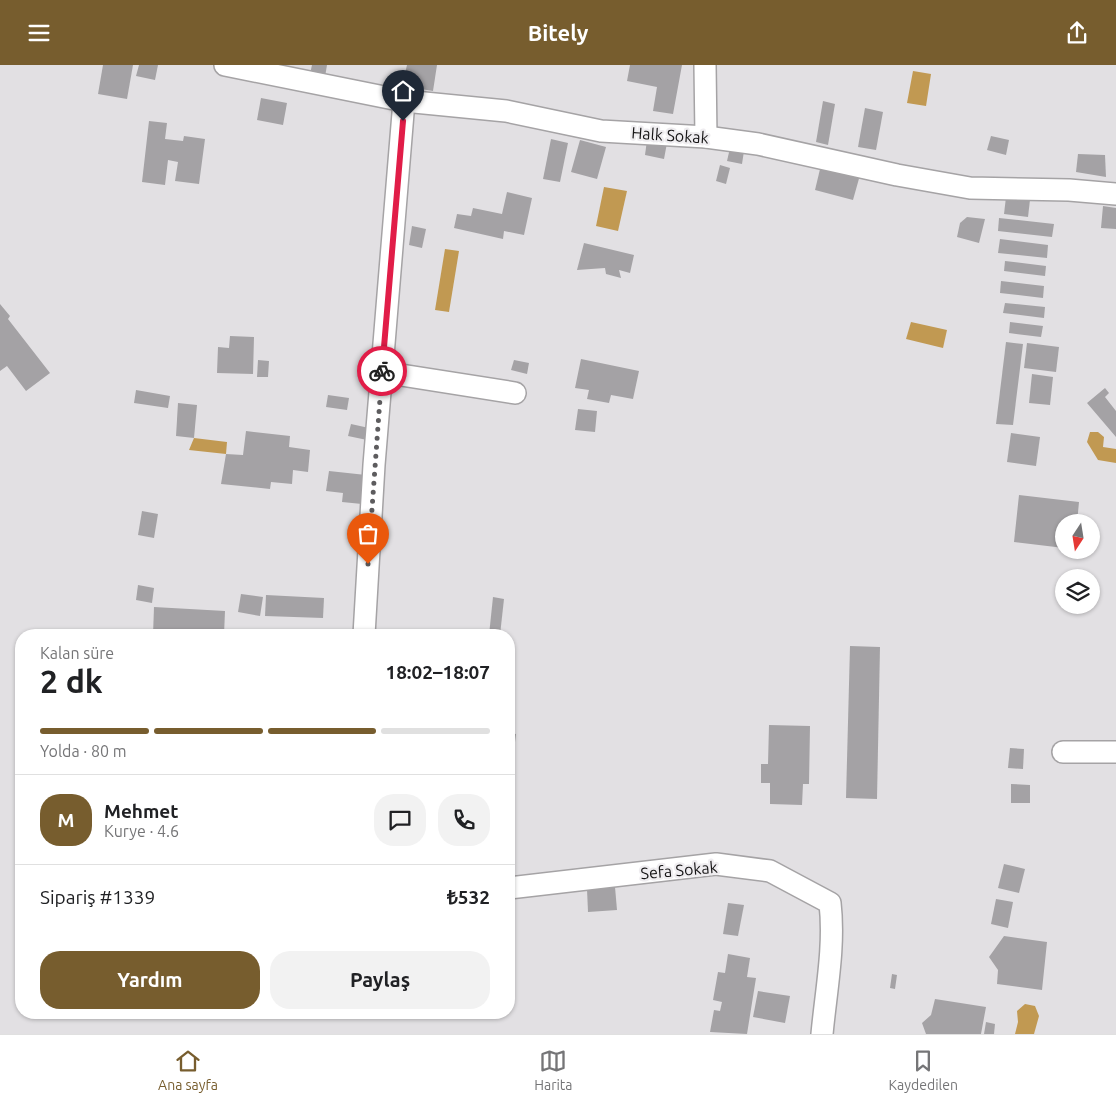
<!DOCTYPE html>
<html lang="tr">
<head>
<meta charset="utf-8">
<style>
	:root { --surface:#fff; --page:#f2f2f2; --text:#202124; --muted:#757577; --line:#e0e0e0; --accent:#775d2e }
	body { margin:0; font-family:Ubuntu,sans-serif; background:var(--page); color:var(--text); height:100vh; display:flex; flex-direction:column; font-size:19px; white-space:nowrap }
	* { box-sizing:border-box; margin:0 }
	p { font-size:16px; color:var(--muted) }
	.icon { flex:none; width:28px; height:28px; fill:none; stroke:currentColor; stroke-width:2; stroke-linecap:round; stroke-linejoin:round }
	.map { position:relative; flex:1; overflow:hidden }
	.drawer { position:absolute; left:15px; top:564px; width:500px; height:390px; display:flex; flex-direction:column; background:var(--surface); border-radius:20px; box-shadow:0 1px 4px #0004 }
	.drawer>* { flex:none }
	.needle { width:32px; rotate:192deg }
	.tools { position:absolute; left:1055px; top:449px; display:grid; gap:10px }
	.tools a { display:grid; place-items:center; width:45px; height:45px; border-radius:50%; background:var(--surface); box-shadow:0 1px 4px #0004; font-size:25px }
	.pin { position:absolute; display:grid; place-items:center; width:42px; height:42px; color:#fff; margin:-51px -21px; border-radius:50% 50% 50% 0; rotate:-45deg; box-shadow:0 0 5px #0007 }
	.pin .icon { rotate:45deg }
	.courier { position:absolute; display:grid; place-items:center; width:50px; height:50px; margin:-25px; border:4px solid #e11d48; border-radius:50%; background:#fff; color:#222; box-shadow:0 1px 6px #0007 }
	.summary em { font-style:normal; font-weight:600 }
	.summary div { display:flex; flex-direction:column-reverse }
	.summary { display:flex; align-items:center; justify-content:space-between; height:85px; padding:0 25px }
	h1 { font-size:32px; font-weight:600; line-height:38px }
	.bar { display:grid; grid-template-columns:repeat(4,1fr); gap:8px 5px; align-content:center; height:60px; padding:0 25px }
	.bar i { height:6px; border-radius:4px; background:var(--line) }
	.bar .active { background:var(--accent) }
	.bar p { grid-column:span 4 }
	.line { display:flex; align-items:center; gap:12px; padding:0 25px; border-top:1px solid var(--line) }
	.line div { flex:1 }
	.round { display:grid; place-items:center; flex:none; width:52px; height:52px; border-radius:20px; background:var(--page) }
	.primary-button { display:flex; gap:10px; margin-top:auto; padding:10px 25px }
	.primary-button a { flex:1; height:58px; border-radius:20px; background:var(--accent); color:#fff; font-size:20px; font-weight:600; line-height:58px; text-align:center }
	.primary-button a+a { background:var(--page); color:var(--text) }
	header { display:flex; justify-content:space-between; align-items:center; height:65px; padding:0 25px; background:var(--accent); color:#fff; font-size:22px; font-weight:600 }
	.menu { display:flex; justify-content:space-around; align-items:center; height:70px; border-top:1px solid var(--line); background:var(--surface); font-size:14px; color:var(--muted) }
	.menu a { display:grid; justify-items:center; gap:2px }
	.menu .active { color:var(--accent) }
	.map>svg:first-child { display:block }
	.water { fill:#c19952 }
	.building { fill:#a4a2a5 }
	.lines { fill:none; stroke-linecap:round; stroke-linejoin:round }
	.minor-casing { stroke:#a5a3a5; stroke-width:24 }
	.minor { stroke:#fff; stroke-width:21 }
	.done { stroke:#5d5c5e; stroke-width:5; stroke-dasharray:0 9 }
	.route { stroke:#e11d48; stroke-width:6 }
	.labels { text-anchor:middle; stroke-width:4.5; stroke-linejoin:round; paint-order:stroke }
	.street-label { font-size:16px; fill:#161516; stroke:#efedf0 }
</style>
</head>
<body>
<header><svg class="icon" aria-label="menu" viewBox="0 0 24 24"><path d="M4 6h16M4 12h16M4 18h16"/></svg>Bitely<svg class="icon" aria-label="share" viewBox="0 0 24 24"><path d="M12 15V3M7 8l5-5 5 5M5 13v7h14v-7"/></svg></header>
<div class="map">
<svg width="1116" height="969" viewBox="0 0 1116 969">
	<rect width="100%" height="100%" fill="#e2e0e3"/>
	<g class="water">
		<path d="M913,6L931,9L926,41L907,38Z"/>
		<path d="M604,122L627,126L618,166L596,161Z"/>
		<path d="M445,184L459,186L449,247L435,245Z"/>
		<path d="M911,257L947,265L943,283L906,274Z"/>
		<path d="M1090,367H1098L1104,372L1103,382L1116,384V398L1098,395L1087,377Z"/>
		<path d="M194,373L227,377L226,389L189,385Z"/>
		<path d="M1025,939L1035,941L1039,951L1034,969H1015L1018,957L1017,946Z"/>
	</g>
	<g class="building">
		<path d="M103,0H133L127,34L98,29Z"/>
		<path d="M139,0H158L155,15L136,11Z"/>
		<path d="M312,0H327L325,12L310,9Z"/>
		<path d="M407,0H437L433,26L402,21Z"/>
		<path d="M630,0H682L673,49L653,46L657,22L627,16Z"/>
		<path d="M261,33L287,38L283,60L257,55Z"/>
		<path d="M823,36L835,39L828,80L816,77Z"/>
		<path d="M865,43L883,47L876,85L858,82Z"/>
		<path d="M149,56L167,58L165,74L183,76L184,71L205,74L199,119L175,116L178,97L168,95L165,120L142,117Z"/>
		<path d="M991,71L1009,75L1006,90L987,85Z"/>
		<path d="M551,74L568,78L560,117L543,114Z"/>
		<path d="M580,75L606,82L597,114L571,107Z"/>
		<path d="M647,75L667,78L664,94L645,90Z"/>
		<path d="M730,83L744,86L742,99L727,96Z"/>
		<path d="M1078,89L1105,90L1106,112L1076,107Z"/>
		<path d="M720,100L730,103L726,119L716,116Z"/>
		<path d="M821,100L860,110L853,135L815,125Z"/>
		<path d="M507,127L532,133L524,170L504,166L503,174L454,163L457,149L471,151L473,143L502,149Z"/>
		<path d="M1006,132L1030,135L1028,152L1004,149Z"/>
		<path d="M1103,141L1116,143V164L1101,163Z"/>
		<path d="M967,152L985,154L979,178L957,172L960,158Z"/>
		<path d="M999,153L1054,159L1052,172L998,166Z"/>
		<path d="M412,161L426,164L422,183L409,180Z"/>
		<path d="M1000,174L1048,180L1047,193L998,188Z"/>
		<path d="M584,178L634,190L630,208L619,205L621,213L606,209L605,203L577,205Z"/>
		<path d="M1005,196L1046,201L1045,211L1004,206Z"/>
		<path d="M1001,216L1044,221L1043,233L1000,228Z"/>
		<path d="M1005,238L1045,242L1044,253L1003,248Z"/>
		<path d="M0,239L10,251L8,254L50,308L26,326L7,301L0,306Z"/>
		<path d="M1010,257L1043,261L1041,272L1009,268Z"/>
		<path d="M230,271L254,272L253,309L217,308L218,282L229,283Z"/>
		<path d="M1006,277L1023,279L1013,360L996,359Z"/>
		<path d="M1027,278L1059,282L1056,307L1024,303Z"/>
		<path d="M581,294L639,306L633,334L611,330L609,338L587,334L589,325L575,323Z"/>
		<path d="M258,295L269,296L268,312H257Z"/>
		<path d="M514,295L529,298L527,309L511,305Z"/>
		<path d="M1032,309L1053,312L1050,340L1029,338Z"/>
		<path d="M1105,323L1109,328L1105,332L1116,346V372L1087,338Z"/>
		<path d="M136,325L170,331L168,343L134,338Z"/>
		<path d="M328,330L349,333L347,345L326,342Z"/>
		<path d="M178,338L197,340L194,373L176,371Z"/>
		<path d="M578,344L597,346L595,367L575,365Z"/>
		<path d="M351,359L369,363L367,375L348,371Z"/>
		<path d="M246,366L290,371L289,382L310,385L308,407L293,405L292,419L271,417L270,424L221,419L226,389L243,390Z"/>
		<path d="M1011,368L1040,372L1036,401L1007,397Z"/>
		<path d="M329,406L366,410L362,439L342,437L343,428L326,426Z"/>
		<path d="M1019,430L1079,437L1077,458H1064V483L1014,477Z"/>
		<path d="M142,446L158,449L154,473L138,470Z"/>
		<path d="M138,520L154,523L152,538L136,535Z"/>
		<path d="M241,529L263,532L260,551L238,547Z"/>
		<path d="M266,530L324,533L323,553L265,551Z"/>
		<path d="M493,532L504,534L500,570H489Z"/>
		<path d="M154,542L225,546L224,570H153Z"/>
		<path d="M850,581L880,582L877,734L846,733Z"/>
		<path d="M509,594L514,595L512,616H509Z"/>
		<path d="M509,619L515,620L513,648H509Z"/>
		<path d="M769,660L810,661L809,719H803L802,740L770,739V718H761V699H768Z"/>
		<path d="M509,668L516,669L512,701H509Z"/>
		<path d="M1010,683L1024,684L1023,704L1008,703Z"/>
		<path d="M1011,719L1030,720V738H1011Z"/>
		<path d="M1004,799L1025,804L1019,828L998,823Z"/>
		<path d="M615,822L617,845L588,847L587,824Z"/>
		<path d="M996,834L1013,837L1008,863L991,859Z"/>
		<path d="M728,838L744,840L738,871L723,869Z"/>
		<path d="M1004,871L1047,877L1042,925L997,919L998,905L989,892Z"/>
		<path d="M728,889L750,893L747,912L756,913L747,969L710,967L714,945L720,946L722,937L713,935L718,907L725,908Z"/>
		<path d="M892,909L897,910L895,924L890,923Z"/>
		<path d="M758,926L790,931L785,958L753,952Z"/>
		<path d="M935,934L986,942L981,969H926L922,958L931,950Z"/>
		<path d="M986,957L995,959L994,969H984Z"/>
	</g>
	<g class="lines">
		<g class="minor-casing">
			<g id="minor">
				<path d="M225,0L404,36L506,46L601,66L706,72L758,79L897,110L970,123L1069,125L1116,129"/>
				<path d="M705,0L706,72"/>
				<path d="M382,307L515,328"/>
				<path d="M364,570L374,400L404,36"/>
				<path d="M1063,687H1116"/>
				<path d="M509,823L716,799L770,806L830,838C835,881 826,926 822,969"/>
			</g>
		</g>
		<use href="#minor" class="minor"/>
	</g>
	<g class="lines">
		<path class="done" d="M368,499L382,306"/>
		<path class="route" d="M382,306L403,56"/>
	</g>
	<g class="labels">
		<g class="street-label">
			<text transform="translate(670 70) rotate(4)" y="6">Halk Sokak</text>
			<text transform="translate(679 805) rotate(-5)" y="6">Sefa Sokak</text>
		</g>
	</g>
</svg>
<div class="tools">
<a><svg class="needle" viewBox="-14 -14 28 28"><path d="M0-13l5 13h-10z" fill="#e53935"/><path d="M0 13l5-13h-10z" fill="#757577"/></svg></a>
<a><svg class="icon" aria-label="layers" viewBox="0 0 24 24"><path d="M12 4l9 5-9 5-9-5zM3 14l9 5 9-5"/></svg></a>
</div>
<div class="pin" style="left:368px;top:499px;background:#ea580c"><svg class="icon" aria-label="bag" viewBox="0 0 24 24"><path d="M5 8h14l-1 12H6zM9 8a3 3 0 0 1 6 0"/></svg></div>
<div class="pin" style="left:403px;top:56px;background:#1f2937"><svg class="icon" aria-label="home" viewBox="0 0 24 24"><path d="M3 11l9-7 9 7M6 9v11h12V9"/></svg></div>
<div class="courier" style="left:382px;top:306px"><svg class="icon" aria-label="bike" viewBox="0 0 24 24"><circle cx="6" cy="16" r="4"/><circle cx="18" cy="16" r="4"/><path d="M6 16l4-8h5l3 8M10 8l3 8H6M13 5h3"/></svg></div>
<section class="drawer">
<div class="summary"><div><h1>2 dk</h1><p>Kalan süre</p></div><em>18:02–18:07</em></div>
<div class="bar"><i class="active"></i><i class="active"></i><i class="active"></i><i></i><p>Yolda · 80 m</p></div>
<div class="line" style="height:90px"><b class="round" style="background:var(--accent);color:#fff">M</b><div><b>Mehmet</b><p>Kurye · 4.6</p></div><a class="round"><svg class="icon" aria-label="chat" viewBox="0 0 24 24"><path d="M4 5h16v11H9l-5 4z"/></svg></a><a class="round"><svg class="icon" aria-label="phone" viewBox="0 0 24 24"><path d="M5 4h4l2 5-3 2q2 4 5 5l2-3 5 2v4C11 20 4 13 5 4z"/></svg></a></div>
<div class="line" style="height:65px"><div>Sipariş #1339</div><b>₺532</b></div>
<div class="primary-button"><a>Yardım</a><a>Paylaş</a></div>
</section>
</div>
<nav class="menu">
<a class="active"><svg class="icon" aria-label="home" viewBox="0 0 24 24"><path d="M3 11l9-7 9 7M6 9v11h12V9"/></svg>Ana sayfa</a>
<a><svg class="icon" aria-label="map" viewBox="0 0 24 24"><path d="M3 6l6-2 6 2 6-2v14l-6 2-6-2-6 2zM9 4v14M15 6v14"/></svg>Harita</a>
<a><svg class="icon" aria-label="saved" viewBox="0 0 24 24"><path d="M7 4h10v16l-5-4-5 4z"/></svg>Kaydedilen</a>
</nav>
</body>
</html>
